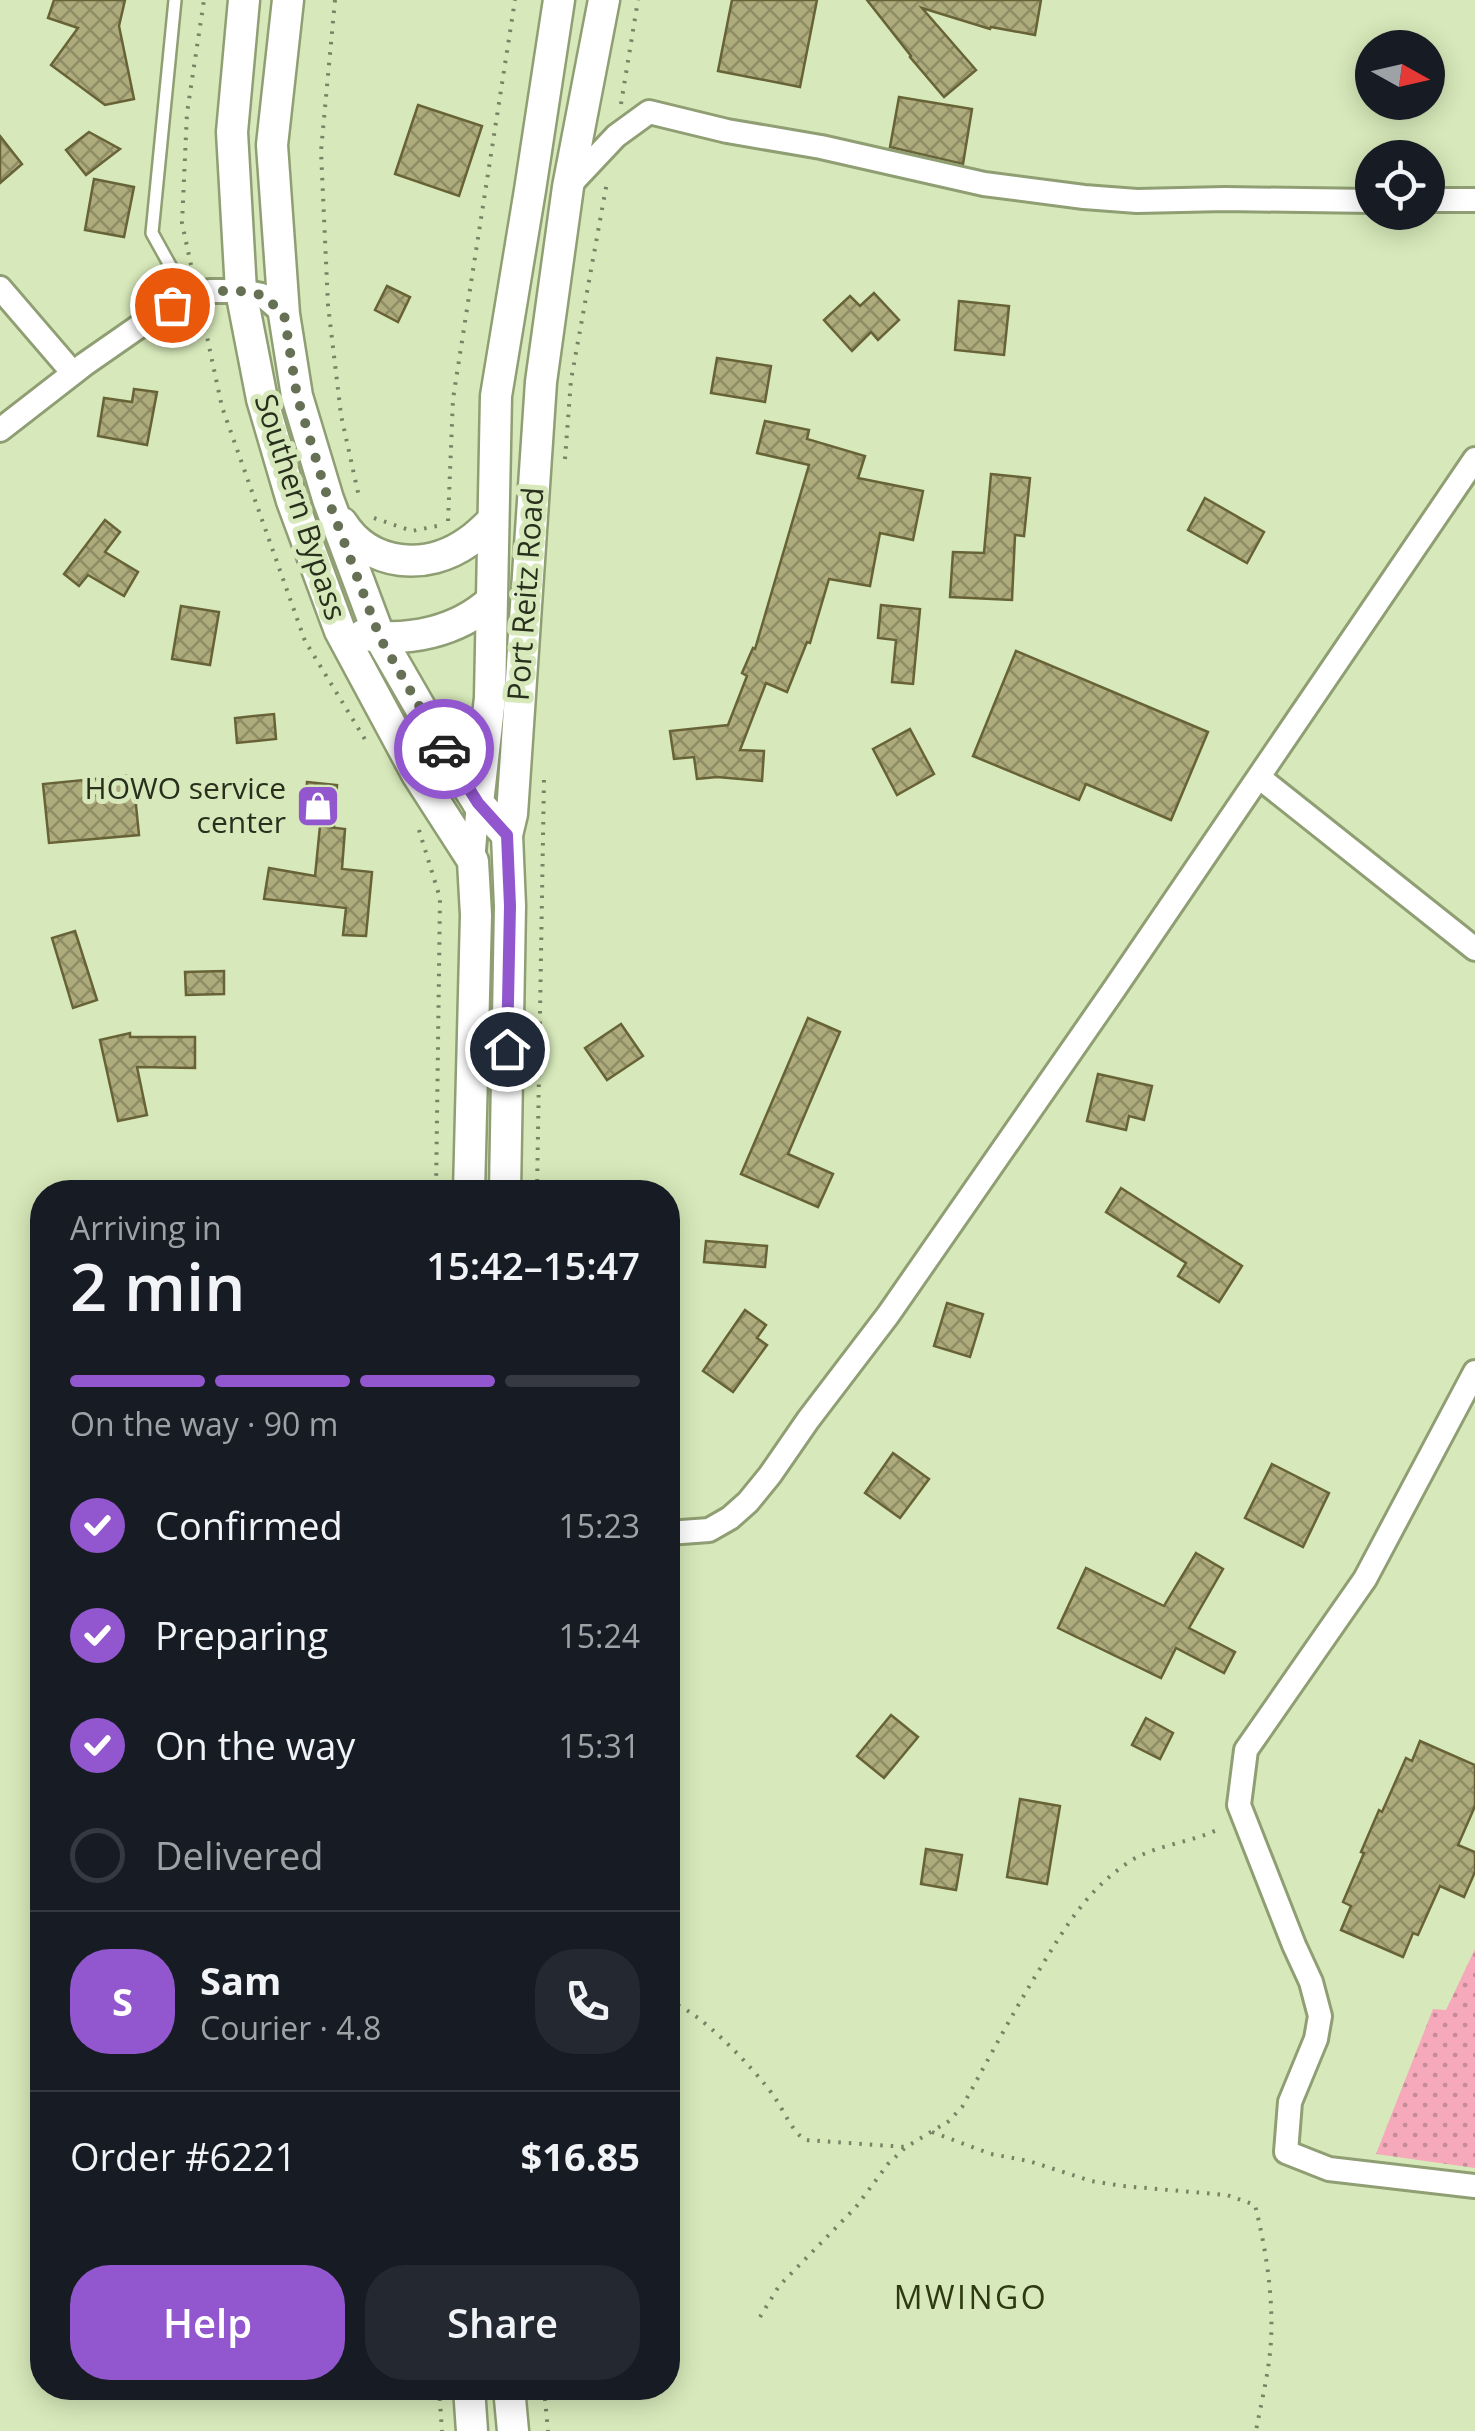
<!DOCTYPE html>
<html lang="en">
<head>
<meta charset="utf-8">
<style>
	:root { --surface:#171b24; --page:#242831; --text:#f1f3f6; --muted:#9ea1a6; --line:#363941; --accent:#9257ce }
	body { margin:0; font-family:"Open Sans",sans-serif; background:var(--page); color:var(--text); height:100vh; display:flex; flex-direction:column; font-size:38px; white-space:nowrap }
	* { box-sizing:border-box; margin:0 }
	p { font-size:32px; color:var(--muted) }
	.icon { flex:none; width:55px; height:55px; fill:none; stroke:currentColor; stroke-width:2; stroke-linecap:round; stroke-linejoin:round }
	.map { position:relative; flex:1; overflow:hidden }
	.details { position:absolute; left:30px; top:1180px; width:650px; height:1220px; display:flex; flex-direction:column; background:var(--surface); border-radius:40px; box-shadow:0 5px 25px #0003 }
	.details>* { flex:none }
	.needle { width:65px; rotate:98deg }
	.controls { position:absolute; left:1355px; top:30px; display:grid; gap:20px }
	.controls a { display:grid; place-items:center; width:90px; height:90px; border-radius:50%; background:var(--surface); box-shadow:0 5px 25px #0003; font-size:50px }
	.pin { position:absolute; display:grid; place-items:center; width:85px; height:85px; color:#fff; margin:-42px; border:5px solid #fff; border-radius:50%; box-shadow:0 2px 10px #0007 }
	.courier { position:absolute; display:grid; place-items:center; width:100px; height:100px; margin:-50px; border:8px solid #9257ce; border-radius:50%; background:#fff; color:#222; box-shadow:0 2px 12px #0007 }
	.head em { font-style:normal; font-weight:600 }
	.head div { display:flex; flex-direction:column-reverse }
	.head { display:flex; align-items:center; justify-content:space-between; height:170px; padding:0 40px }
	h1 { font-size:65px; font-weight:600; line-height:75px }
	.bar { display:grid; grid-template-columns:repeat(4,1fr); gap:15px 10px; align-content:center; height:120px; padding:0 40px }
	.bar i { height:12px; border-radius:8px; background:var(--line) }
	.bar .selected { background:var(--accent) }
	.bar p { grid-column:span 4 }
	.line { display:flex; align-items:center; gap:25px; padding:0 40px; border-top:2px solid var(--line) }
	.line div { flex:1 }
	.round { display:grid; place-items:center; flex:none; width:105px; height:105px; border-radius:40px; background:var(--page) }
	ol { padding:0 40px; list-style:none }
	li { display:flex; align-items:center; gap:30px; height:110px }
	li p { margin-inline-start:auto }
	li .icon { padding:10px; border-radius:50%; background:var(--accent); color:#fff; stroke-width:4 }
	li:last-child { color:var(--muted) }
	li i { width:55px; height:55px; border:5px solid var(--line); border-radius:50% }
	.cta { display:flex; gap:20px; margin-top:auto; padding:20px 40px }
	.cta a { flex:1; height:115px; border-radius:40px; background:var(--accent); color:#fff; font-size:40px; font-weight:600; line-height:115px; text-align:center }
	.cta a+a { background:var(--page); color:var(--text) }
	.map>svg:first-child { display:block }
	.grass { fill:url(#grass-dots) }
	.building { fill:url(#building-cross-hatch); stroke:#676337; stroke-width:2.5 }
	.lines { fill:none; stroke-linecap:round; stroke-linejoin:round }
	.service-casing { stroke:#8f9e73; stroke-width:16 }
	.minor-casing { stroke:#8f9e73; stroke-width:28 }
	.secondary-casing { stroke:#8f9e73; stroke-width:35 }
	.path { stroke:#778364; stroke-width:4; stroke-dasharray:2.5 8; stroke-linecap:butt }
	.service { stroke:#fff; stroke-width:11 }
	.minor { stroke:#fff; stroke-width:22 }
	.secondary { stroke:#fff; stroke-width:30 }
	.done { stroke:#657054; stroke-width:10; stroke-dasharray:0 18 }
	.route { stroke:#9257ce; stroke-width:12 }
	.labels { text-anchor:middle; stroke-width:10; stroke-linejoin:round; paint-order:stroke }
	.street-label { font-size:30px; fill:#282f1d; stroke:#d7e9ba }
	.poi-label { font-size:30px; fill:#282f1d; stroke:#d7e9ba; text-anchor:end }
	.neighbourhood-label { font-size:32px; letter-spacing:2.5px; fill:#2e3a12; stroke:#d7e9ba }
</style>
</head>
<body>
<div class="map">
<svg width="1475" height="2431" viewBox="0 0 1475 2431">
	<defs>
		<pattern id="grass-dots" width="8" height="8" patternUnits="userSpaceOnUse" patternTransform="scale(2.5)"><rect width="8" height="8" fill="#f6a9bb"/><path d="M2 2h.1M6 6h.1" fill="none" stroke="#c78a97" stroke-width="1.8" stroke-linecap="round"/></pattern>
		<pattern id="building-cross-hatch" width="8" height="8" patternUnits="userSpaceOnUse" patternTransform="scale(2.5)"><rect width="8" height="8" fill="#aeab7c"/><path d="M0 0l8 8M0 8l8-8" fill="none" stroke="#8e8c65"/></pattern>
	</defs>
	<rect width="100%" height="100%" fill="#d7e9ba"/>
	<path class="grass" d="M1475,1949V2168L1376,2154L1433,2009L1446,2010Z"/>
	<g class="building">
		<path d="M54,0H125L119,26L134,99L105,105L51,65L78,28L48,18Z"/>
		<path d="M732,0H817L800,87L718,71Z"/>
		<path d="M867,0H1041L1035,35L991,27L990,29L922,8L976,70L944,97L910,57L911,56Z"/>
		<path d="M899,97L972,109L963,164L890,147Z"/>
		<path d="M418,105L482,126L459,196L395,174Z"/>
		<path d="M89,132L120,149L86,175L66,150Z"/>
		<path d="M0,136L22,164L0,183Z"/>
		<path d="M94,179L134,187L124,237L85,230Z"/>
		<path d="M387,286L410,297L398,322L375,310Z"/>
		<path d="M874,293L899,320L878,340L871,332L852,351L824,320L850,296L860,306Z"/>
		<path d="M959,301L1009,306L1004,355L955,350Z"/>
		<path d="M717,358L771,366L765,402L711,393Z"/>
		<path d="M134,389L157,392L147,445L98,436L104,398L132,402Z"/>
		<path d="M765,421L809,430L807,439L865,456L858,478L923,491L913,540L880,533L870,586L829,579L810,643L807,642L787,692L766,683L740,750L764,751L762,781L717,777L697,779L694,757L674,759L670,731L728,725L747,676L742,673L753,648L755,649L809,465L757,453Z"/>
		<path d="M991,474L1030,478L1024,536L1015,535L1012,600L950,597L953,552L984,553Z"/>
		<path d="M1205,498L1264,532L1247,563L1188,530Z"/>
		<path d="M105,520L120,532L105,552L138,572L124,596L88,575L79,586L64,574Z"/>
		<path d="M881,605L920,609L913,684L892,682L896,640L878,638Z"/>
		<path d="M181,606L219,612L210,665L172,659Z"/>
		<path d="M1016,651L1208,732L1171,820L1086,784L1079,800L973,756Z"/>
		<path d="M274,714L276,739L237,743L235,718Z"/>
		<path d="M910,729L934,774L897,795L873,749Z"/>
		<path d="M133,775L139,835L49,843L43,784Z"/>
		<path d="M307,782L337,785L334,826L304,823Z"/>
		<path d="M320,826L345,829L342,869L372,872L366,936L343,935L346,908L264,899L269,868L315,876Z"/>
		<path d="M75,931L97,1000L73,1008L52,938Z"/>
		<path d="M224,971V994L186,995L185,972Z"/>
		<path d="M808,1018L840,1032L788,1154L833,1174L818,1207L741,1174Z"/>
		<path d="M621,1024L643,1056L607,1080L585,1048Z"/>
		<path d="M130,1033V1037H195V1068L137,1067L147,1115L118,1121L100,1040Z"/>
		<path d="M1098,1074L1152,1086L1144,1120L1129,1116L1126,1130L1087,1121Z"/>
		<path d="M1121,1188L1242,1266L1219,1302L1178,1276L1186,1263L1106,1212Z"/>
		<path d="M706,1241L767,1246L765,1267L704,1262Z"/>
		<path d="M947,1303L983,1314L970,1357L934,1346Z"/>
		<path d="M745,1310L766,1325L757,1338L767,1345L733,1392L703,1371Z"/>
		<path d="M893,1453L929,1479L900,1518L865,1493Z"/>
		<path d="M1272,1464L1329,1493L1303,1547L1245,1518Z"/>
		<path d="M1196,1553L1223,1569L1189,1628L1235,1652L1224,1673L1176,1648L1161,1678L1058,1628L1086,1568L1164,1606Z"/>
		<path d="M891,1715L918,1737L884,1778L857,1756Z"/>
		<path d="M1146,1718L1173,1733L1160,1759L1132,1745Z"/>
		<path d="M1420,1741L1475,1765V1806L1458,1845L1475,1852V1872L1464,1897L1440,1886L1418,1935L1413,1933L1403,1957L1341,1930L1351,1906L1343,1902L1364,1853L1361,1852L1379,1810L1382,1812L1406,1758L1412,1761Z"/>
		<path d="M1020,1799L1060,1806L1047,1884L1007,1877Z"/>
		<path d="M926,1849L962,1855L956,1890L921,1884Z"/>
	</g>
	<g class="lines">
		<g class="service-casing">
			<path id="service" d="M175,0L152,233L187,296"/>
		</g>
		<g class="minor-casing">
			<g id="minor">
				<path d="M568,187L616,136L649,112L727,131L821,147L984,184L1084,197L1137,201L1225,199L1372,201"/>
				<path d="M1428,200H1475"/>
				<path d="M0,288L73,373"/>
				<path d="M0,430L85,364L154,316L187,296L210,291H241L262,295L284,314"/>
				<path d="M1260,778L1475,949"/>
				<path d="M473,861L478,803"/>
				<path d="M1475,1372L1365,1579L1246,1750L1239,1805L1294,1945L1311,1982L1320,2016L1316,2039L1290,2102L1286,2152L1329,2169L1475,2186"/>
				<path d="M668,1533L709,1530L730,1518L748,1502L770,1475L808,1420L888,1315L1115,988L1475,459"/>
			</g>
		</g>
		<g class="secondary-casing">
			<g id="secondary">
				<path d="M244,0L232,132L241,291L262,399L292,501L340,631L417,774L473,861L476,915L469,1192"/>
				<path d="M288,0L272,145L284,314L297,396L328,499L380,638L444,749L478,803L507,835"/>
				<path d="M342,523C370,567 427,571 468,542C477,536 485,528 492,521"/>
				<path d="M363,635C408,642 457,632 491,601"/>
				<path d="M478,803L490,698L496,396L530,190L559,0"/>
				<path d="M505,1192L510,906L507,835L512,814L541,382L568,187L604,0"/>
				<path d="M469,2388L472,2431"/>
				<path d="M509,2388L513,2431"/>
			</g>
		</g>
		<g class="path">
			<path d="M335,0L321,151L328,305L341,415L359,497"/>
			<path d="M621,104L638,0"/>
			<path d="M191,265L182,223L187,113L204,0"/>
			<path d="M203,318L222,407L305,641L366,741"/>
			<path d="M565,459L571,380L607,182"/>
			<path d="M374,518L412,531L437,526"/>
			<path d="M448,521L453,399L515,0"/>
			<path d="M419,830L440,898L436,1192"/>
			<path d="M537,1192L544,778"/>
			<path d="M668,2002C696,2006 756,2071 773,2095C784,2110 790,2129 805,2140L906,2147"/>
			<path d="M932,2132L991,2154L1029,2161L1091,2181L1123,2186L1227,2195L1255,2205C1267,2253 1276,2311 1269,2361C1266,2385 1260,2408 1256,2431"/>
			<path d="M760,2317L779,2286L856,2207L888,2164L906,2147L949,2121L962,2107C988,2060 1013,2012 1041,1967C1066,1926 1087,1890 1129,1862C1156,1844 1192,1843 1221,1828"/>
			<path d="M439,2388L442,2431"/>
			<path d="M544,2388L548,2431"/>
		</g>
		<use href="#service" class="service"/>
		<use href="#minor" class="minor"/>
		<use href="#secondary" class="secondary"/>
	</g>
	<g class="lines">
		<path class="done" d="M172,305L187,296L210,291H240L262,295L284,314L297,396L328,499L380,638L444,749"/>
		<path class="route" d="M444,749L478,803L507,835L510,906L507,1049"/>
	</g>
	<defs>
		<g id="shop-square" transform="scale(2.25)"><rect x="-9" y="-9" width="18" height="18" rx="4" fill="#9257ce" stroke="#d7e9ba"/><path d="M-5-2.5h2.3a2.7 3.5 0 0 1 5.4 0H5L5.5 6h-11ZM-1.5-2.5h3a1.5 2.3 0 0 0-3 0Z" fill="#fff"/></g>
	</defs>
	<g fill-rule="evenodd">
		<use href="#shop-square" x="318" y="806"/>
	</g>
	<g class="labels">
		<g class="street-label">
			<text transform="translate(300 507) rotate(72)" y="10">Southern Bypass</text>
			<text transform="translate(526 594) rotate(-86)" y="10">Port Reitz Road</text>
		</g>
		<g class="poi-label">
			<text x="286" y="799">HOWO service<tspan x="286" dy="34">center</tspan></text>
		</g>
		<g class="neighbourhood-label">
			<text x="971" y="2309">MWINGO</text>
		</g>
	</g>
</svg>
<div class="controls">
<a><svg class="needle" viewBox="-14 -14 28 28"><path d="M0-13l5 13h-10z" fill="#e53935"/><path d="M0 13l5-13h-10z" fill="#9ea1a6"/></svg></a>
<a><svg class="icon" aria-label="locate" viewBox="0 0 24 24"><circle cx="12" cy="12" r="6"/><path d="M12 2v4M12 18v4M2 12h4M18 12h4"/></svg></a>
</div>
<div class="pin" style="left:172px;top:305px;background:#ea580c"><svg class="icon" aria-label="bag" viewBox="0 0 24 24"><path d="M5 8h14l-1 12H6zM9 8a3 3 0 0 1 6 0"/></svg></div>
<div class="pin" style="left:507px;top:1049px;background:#1f2937"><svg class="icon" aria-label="home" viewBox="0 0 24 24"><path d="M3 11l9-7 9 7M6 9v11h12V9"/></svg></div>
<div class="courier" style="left:444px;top:749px"><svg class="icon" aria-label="car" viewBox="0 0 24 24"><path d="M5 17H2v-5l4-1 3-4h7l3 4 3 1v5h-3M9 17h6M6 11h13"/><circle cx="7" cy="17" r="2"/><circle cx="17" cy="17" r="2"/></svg></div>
<section class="details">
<div class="head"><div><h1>2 min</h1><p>Arriving in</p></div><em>15:42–15:47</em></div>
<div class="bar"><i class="selected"></i><i class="selected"></i><i class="selected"></i><i></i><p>On the way · 90 m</p></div>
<ol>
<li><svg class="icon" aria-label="check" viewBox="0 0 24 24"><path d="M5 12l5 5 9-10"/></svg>Confirmed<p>15:23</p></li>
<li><svg class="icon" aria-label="check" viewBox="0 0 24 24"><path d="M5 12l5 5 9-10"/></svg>Preparing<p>15:24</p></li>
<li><svg class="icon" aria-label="check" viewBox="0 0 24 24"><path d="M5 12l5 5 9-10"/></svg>On the way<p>15:31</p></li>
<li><i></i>Delivered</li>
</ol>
<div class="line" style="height:180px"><b class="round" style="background:var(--accent);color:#fff">S</b><div><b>Sam</b><p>Courier · 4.8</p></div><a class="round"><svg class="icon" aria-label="phone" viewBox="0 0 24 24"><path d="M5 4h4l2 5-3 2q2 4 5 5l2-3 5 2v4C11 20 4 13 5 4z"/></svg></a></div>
<div class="line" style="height:130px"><div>Order #6221</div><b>$16.85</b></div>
<div class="cta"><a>Help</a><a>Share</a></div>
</section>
</div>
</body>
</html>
